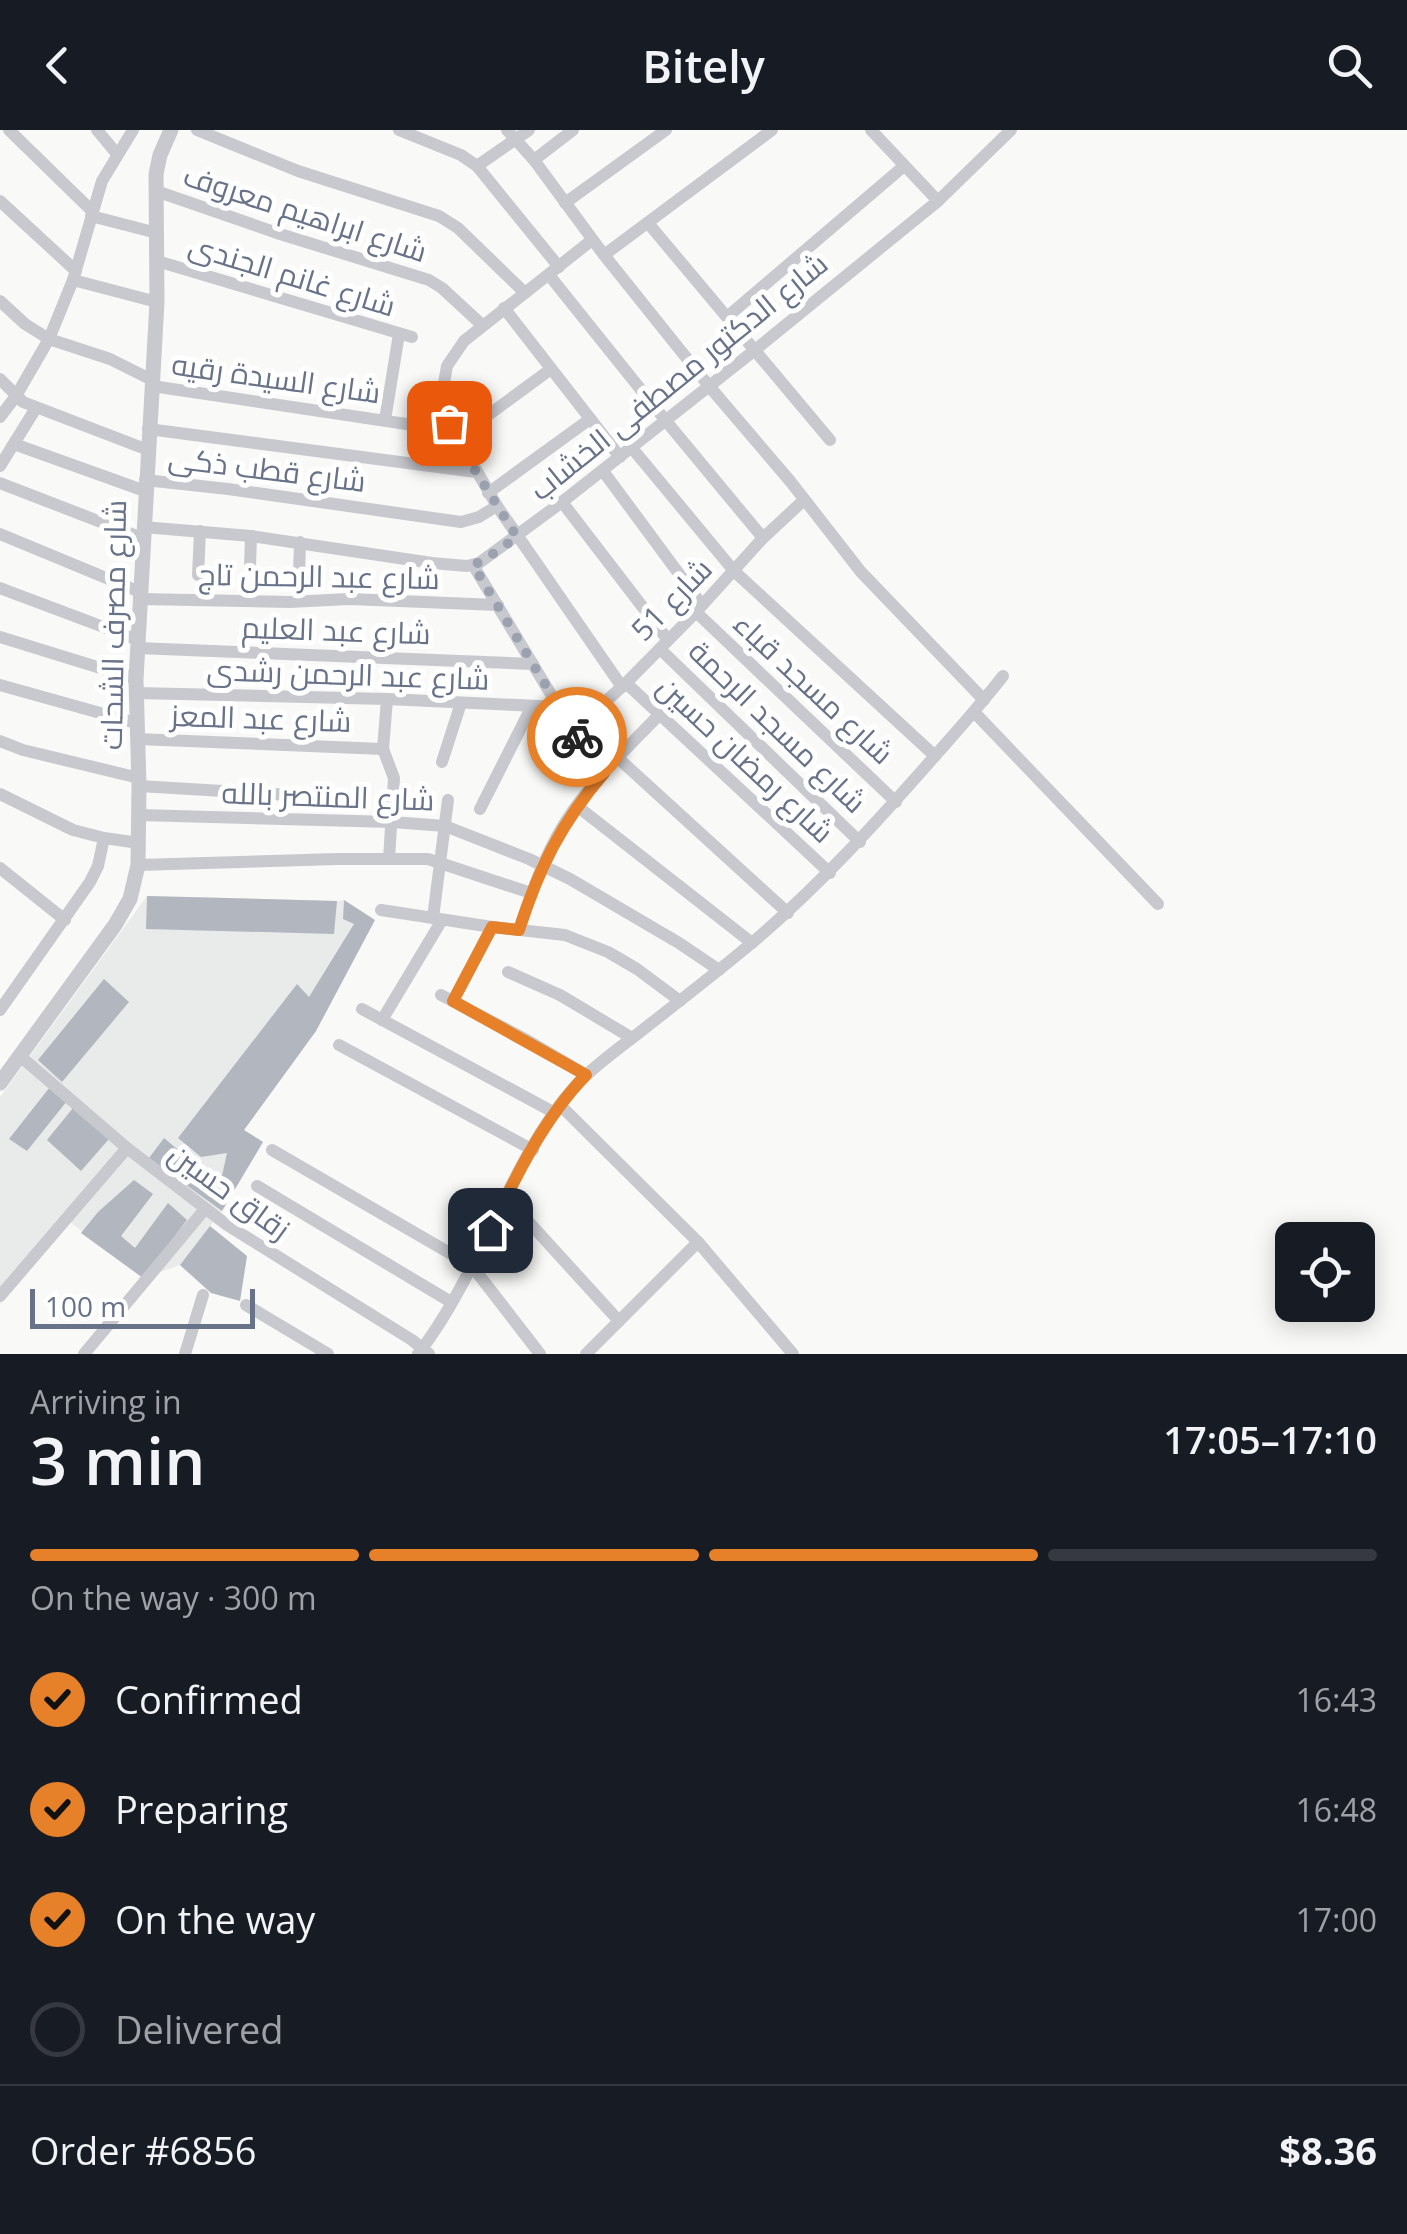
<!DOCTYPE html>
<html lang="en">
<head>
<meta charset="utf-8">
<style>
	:root { --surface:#171b24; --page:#20242c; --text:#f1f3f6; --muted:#9ea1a6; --line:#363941; --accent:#e6812a }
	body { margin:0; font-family:"Open Sans",Cairo,sans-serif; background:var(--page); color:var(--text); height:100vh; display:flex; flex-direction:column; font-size:38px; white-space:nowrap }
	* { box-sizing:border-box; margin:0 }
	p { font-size:32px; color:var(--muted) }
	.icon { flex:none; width:55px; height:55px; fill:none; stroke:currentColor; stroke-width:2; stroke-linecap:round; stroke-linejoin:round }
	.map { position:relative; height:1224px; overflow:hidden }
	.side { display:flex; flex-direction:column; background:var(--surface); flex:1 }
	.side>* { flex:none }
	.controls { position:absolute; left:1275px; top:1092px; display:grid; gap:20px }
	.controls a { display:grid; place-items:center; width:100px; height:100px; border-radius:15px; background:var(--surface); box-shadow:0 5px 25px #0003; font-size:50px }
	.scale { position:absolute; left:30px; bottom:25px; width:225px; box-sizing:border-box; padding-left:10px; border:5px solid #687288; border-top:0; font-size:28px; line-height:35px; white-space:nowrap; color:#687288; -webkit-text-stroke:8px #fff; paint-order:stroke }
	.pin { position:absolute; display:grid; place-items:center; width:85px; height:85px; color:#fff; margin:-42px; border-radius:20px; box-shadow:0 5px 15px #0006 }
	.courier { position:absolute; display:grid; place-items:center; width:100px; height:100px; margin:-50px; border:8px solid #e6812a; border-radius:50%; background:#fff; color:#222; box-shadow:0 2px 12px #0007 }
	.head em { font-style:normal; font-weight:600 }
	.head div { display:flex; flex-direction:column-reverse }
	.head { display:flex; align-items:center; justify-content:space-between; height:170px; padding:0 30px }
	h1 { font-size:65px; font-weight:600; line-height:75px }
	.bar { display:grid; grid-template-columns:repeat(4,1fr); gap:15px 10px; align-content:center; height:120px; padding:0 30px }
	.bar i { height:12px; border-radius:8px; background:var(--line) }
	.bar .on { background:var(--accent) }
	.bar p { grid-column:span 4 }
	.line { display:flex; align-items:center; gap:25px; padding:0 30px; border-top:2px solid var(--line) }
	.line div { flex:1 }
	ol { padding:0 30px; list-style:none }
	li { display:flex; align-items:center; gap:30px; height:110px }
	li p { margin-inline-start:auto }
	li .icon { padding:10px; border-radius:50%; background:var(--accent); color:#111; stroke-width:4 }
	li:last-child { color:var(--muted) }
	li i { width:55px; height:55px; border:5px solid var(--line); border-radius:50% }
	header { display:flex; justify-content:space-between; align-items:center; height:130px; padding:0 30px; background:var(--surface); font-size:45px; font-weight:600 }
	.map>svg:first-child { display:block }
	.built { fill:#e9eaea }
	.building { fill:#b2b6bf }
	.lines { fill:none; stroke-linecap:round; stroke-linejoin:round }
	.minor { stroke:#c7c9ce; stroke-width:12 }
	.tertiary { stroke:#c7c9ce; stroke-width:15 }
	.done { stroke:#9ba1af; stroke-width:10; stroke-dasharray:0 18 }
	.route { stroke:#e6812a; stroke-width:12 }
	.labels { text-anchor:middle; stroke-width:10; stroke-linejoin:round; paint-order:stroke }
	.street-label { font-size:30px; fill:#687288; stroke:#fff }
</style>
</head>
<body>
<header><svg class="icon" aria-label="back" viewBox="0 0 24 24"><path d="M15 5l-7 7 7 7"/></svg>Bitely<svg class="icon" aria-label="search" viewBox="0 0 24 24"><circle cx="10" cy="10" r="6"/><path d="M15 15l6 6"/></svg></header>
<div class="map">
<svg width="1407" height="1224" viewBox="0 0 1407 1224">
	<rect width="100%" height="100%" fill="#f9f9f7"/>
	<path class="built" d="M147,766L337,771L344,770L375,790L316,901L244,1000L263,1012L222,1081L180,1135L143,1148L70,1092L0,1174V967Z"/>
	<g class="building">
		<path d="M147,766L337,771L334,804L146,799Z"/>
		<path d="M344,770L375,790L316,901L244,1000L263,1012L222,1081L149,1028L164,1008L220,1055L227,1023L201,1027L178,1008L297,854L309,867L354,794L343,789Z"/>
		<path d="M104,849L129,872L62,952L38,930Z"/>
		<path d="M50,957L67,971L27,1021L9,1009Z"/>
		<path d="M73,978L109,1009L81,1041L47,1010Z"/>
		<path d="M134,1050L153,1064L121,1106L135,1118L168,1073L187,1090L143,1148L81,1103L98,1082Z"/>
		<path d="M210,1096L247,1126L240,1171L211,1163L180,1135Z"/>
	</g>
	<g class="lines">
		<g class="minor">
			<path d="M9,0L92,81"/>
			<path d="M97,0L117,24"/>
			<path d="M197,0L298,41L439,86L458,98L525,163"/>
			<path d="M399,0L461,25L477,36L559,137"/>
			<path d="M507,0L534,30L604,125L709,256L790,351L861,442L984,570"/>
			<path d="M871,0L938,71"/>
			<path d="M534,30L573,0"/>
			<path d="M477,36L529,0"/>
			<path d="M156,61L280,104L429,150L442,158L482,195"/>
			<path d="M0,71L76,141"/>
			<path d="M565,73L666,0"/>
			<path d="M91,86L157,103"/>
			<path d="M648,93L830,310"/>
			<path d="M592,110L464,211L447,236L442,265L449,293L497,376L622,557"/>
			<path d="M604,125L772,0"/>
			<path d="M157,131L412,207"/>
			<path d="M549,145L666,291L763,408"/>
			<path d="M73,150L157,172"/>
			<path d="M0,171L25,194L49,209L110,229L152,250"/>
			<path d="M504,178L620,327"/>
			<path d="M727,187L904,36"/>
			<path d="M0,249L23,272L148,320"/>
			<path d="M152,256L453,301"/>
			<path d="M0,287L16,266L49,209L73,150L102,51L133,0"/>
			<path d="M385,290L399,204"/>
			<path d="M148,299L476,342"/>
			<path d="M457,308L551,239"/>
			<path d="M14,314L145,361"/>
			<path d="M632,318L734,441L935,626"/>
			<path d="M0,336L36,278"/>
			<path d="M603,341L702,475"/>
			<path d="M145,350L228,359L461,392L479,387L497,376"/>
			<path d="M0,353L142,408"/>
			<path d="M488,363L590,289"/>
			<path d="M562,372L668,510"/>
			<path d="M143,397L251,406L432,433L467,436L479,433L562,372L755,220L938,71L1011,0"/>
			<path d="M0,404L140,462"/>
			<path d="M473,435L573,601L604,643"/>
			<path d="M250,436L251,406"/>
			<path d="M198,445L200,401"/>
			<path d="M299,445L300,412"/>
			<path d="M0,458L138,510"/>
			<path d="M140,469L290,472L349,469L498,475"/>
			<path d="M696,482L896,672"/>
			<path d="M0,507L136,549"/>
			<path d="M137,518L533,534"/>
			<path d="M660,519L860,712"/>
			<path d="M626,553L830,743"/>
			<path d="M0,555L136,593"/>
			<path d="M136,563L387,569L559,577"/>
			<path d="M387,569L383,619L394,648L389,729"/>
			<path d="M974,582L1158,774"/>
			<path d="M573,601L626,553L696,482L763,408L804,370"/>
			<path d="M137,609L383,619"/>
			<path d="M0,611L23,620L139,648"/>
			<path d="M618,628L788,783"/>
			<path d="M442,632L461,573"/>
			<path d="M139,656L323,667"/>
			<path d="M0,664L73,700L104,708L139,713"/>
			<path d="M577,676L752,813"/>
			<path d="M480,679L532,576"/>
			<path d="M139,685L392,692L445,696L529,729L570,749L679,813L719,840"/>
			<path d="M138,735L337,729H428L531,763"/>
			<path d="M0,738L65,790"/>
			<path d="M381,780L492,797L565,805L608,822L637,839L680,871"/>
			<path d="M433,788L448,670"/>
			<path d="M519,800C533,758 548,715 574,679C599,644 630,615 659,585"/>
			<path d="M508,842L560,865L632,908"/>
			<path d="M441,865L525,909L586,945"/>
			<path d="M453,871L492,797"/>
			<path d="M362,879L555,983"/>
			<path d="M0,880L90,752L98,736L104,708"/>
			<path d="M382,890L442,790"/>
			<path d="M339,915L533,1020"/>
			<path d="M20,926L127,1018L227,1095L412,1210L429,1224"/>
			<path d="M560,975L698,1112L793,1224"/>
			<path d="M272,1020L472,1136L540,1224"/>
			<path d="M257,1056L451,1172"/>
			<path d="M506,1067L619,1191"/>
			<path d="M0,1166L127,1018"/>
			<path d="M246,1175L328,1224"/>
			<path d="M84,1224L205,1079"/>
			<path d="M185,1224L203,1165"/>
			<path d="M418,1224C481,1144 508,1031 576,955C595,935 618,919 640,902C678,872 716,843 753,812C820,755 877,692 934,627C958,600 981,574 1003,546"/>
			<path d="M586,1224L698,1112"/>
		</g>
		<path class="tertiary" d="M0,953L115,795L130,769L138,735L139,656L136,549L157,172L156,44L160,25L171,0"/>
	</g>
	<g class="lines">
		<path class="done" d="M449,293L476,342L517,407L484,430L473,435L577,607"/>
		<path class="route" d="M490,1100C516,1046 544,988 586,945L453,871L492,797L519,800C539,738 561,693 604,643L577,607"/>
	</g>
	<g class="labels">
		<g class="street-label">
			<text transform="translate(305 84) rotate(18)" y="10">شارع ابراهيم معروف</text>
			<text transform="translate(292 146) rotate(17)" y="10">شارع غانم الجندى</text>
			<text transform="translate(679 247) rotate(-39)" y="10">شارع الدكتور مصطفى الخشاب</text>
			<text transform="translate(276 249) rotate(8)" y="10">شارع السيدة رقيه</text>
			<text transform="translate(267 340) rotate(7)" y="10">شارع قطب ذكى</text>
			<text transform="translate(319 447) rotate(1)" y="10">شارع عبد الرحمن تاج</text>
			<text transform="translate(672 470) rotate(-46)" y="10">شارع 51</text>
			<text transform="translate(114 495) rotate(-89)" y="10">شارع مصرف الشحات</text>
			<text transform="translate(336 501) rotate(2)" y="10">شارع عبد العليم</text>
			<text transform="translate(348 545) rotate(2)" y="10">شارع عبد الرحمن رشدى</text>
			<text transform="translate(813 559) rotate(43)" y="10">شارع مسجد قباء</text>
			<text transform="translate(261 589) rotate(2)" y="10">شارع عبد المعز</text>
			<text transform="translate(777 597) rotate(44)" y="10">شارع مسجد الرحمة</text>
			<text transform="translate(745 630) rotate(43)" y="10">شارع رمضان حسين</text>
			<text transform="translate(328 667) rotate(2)" y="10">شارع المنتصر بالله</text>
			<text transform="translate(229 1062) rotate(36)" y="10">زقاق حسين</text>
		</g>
	</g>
</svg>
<div class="controls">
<a><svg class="icon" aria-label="locate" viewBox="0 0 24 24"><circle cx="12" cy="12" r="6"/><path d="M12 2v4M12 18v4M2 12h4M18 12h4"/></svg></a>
</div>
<div class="scale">100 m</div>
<div class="pin" style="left:449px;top:293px;background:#ea580c"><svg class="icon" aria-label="bag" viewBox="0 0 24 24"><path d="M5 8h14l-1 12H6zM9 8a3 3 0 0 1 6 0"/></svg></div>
<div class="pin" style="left:490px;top:1100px;background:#1f2937"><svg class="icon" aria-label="home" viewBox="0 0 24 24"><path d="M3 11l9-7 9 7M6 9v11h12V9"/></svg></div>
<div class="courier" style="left:577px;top:607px"><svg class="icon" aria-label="bike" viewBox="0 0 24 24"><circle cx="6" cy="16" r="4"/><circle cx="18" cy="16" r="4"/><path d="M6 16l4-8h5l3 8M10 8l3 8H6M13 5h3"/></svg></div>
</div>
<section class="side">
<div class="head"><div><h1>3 min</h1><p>Arriving in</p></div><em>17:05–17:10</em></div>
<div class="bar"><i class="on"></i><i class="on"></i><i class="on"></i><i></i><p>On the way · 300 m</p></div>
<ol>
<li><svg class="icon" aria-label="check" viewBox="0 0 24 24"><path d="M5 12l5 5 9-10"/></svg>Confirmed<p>16:43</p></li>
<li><svg class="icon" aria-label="check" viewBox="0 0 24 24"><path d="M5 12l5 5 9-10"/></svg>Preparing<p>16:48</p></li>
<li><svg class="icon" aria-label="check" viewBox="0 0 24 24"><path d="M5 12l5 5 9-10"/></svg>On the way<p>17:00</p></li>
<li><i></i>Delivered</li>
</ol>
<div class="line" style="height:130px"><div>Order #6856</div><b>$8.36</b></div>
</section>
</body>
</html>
